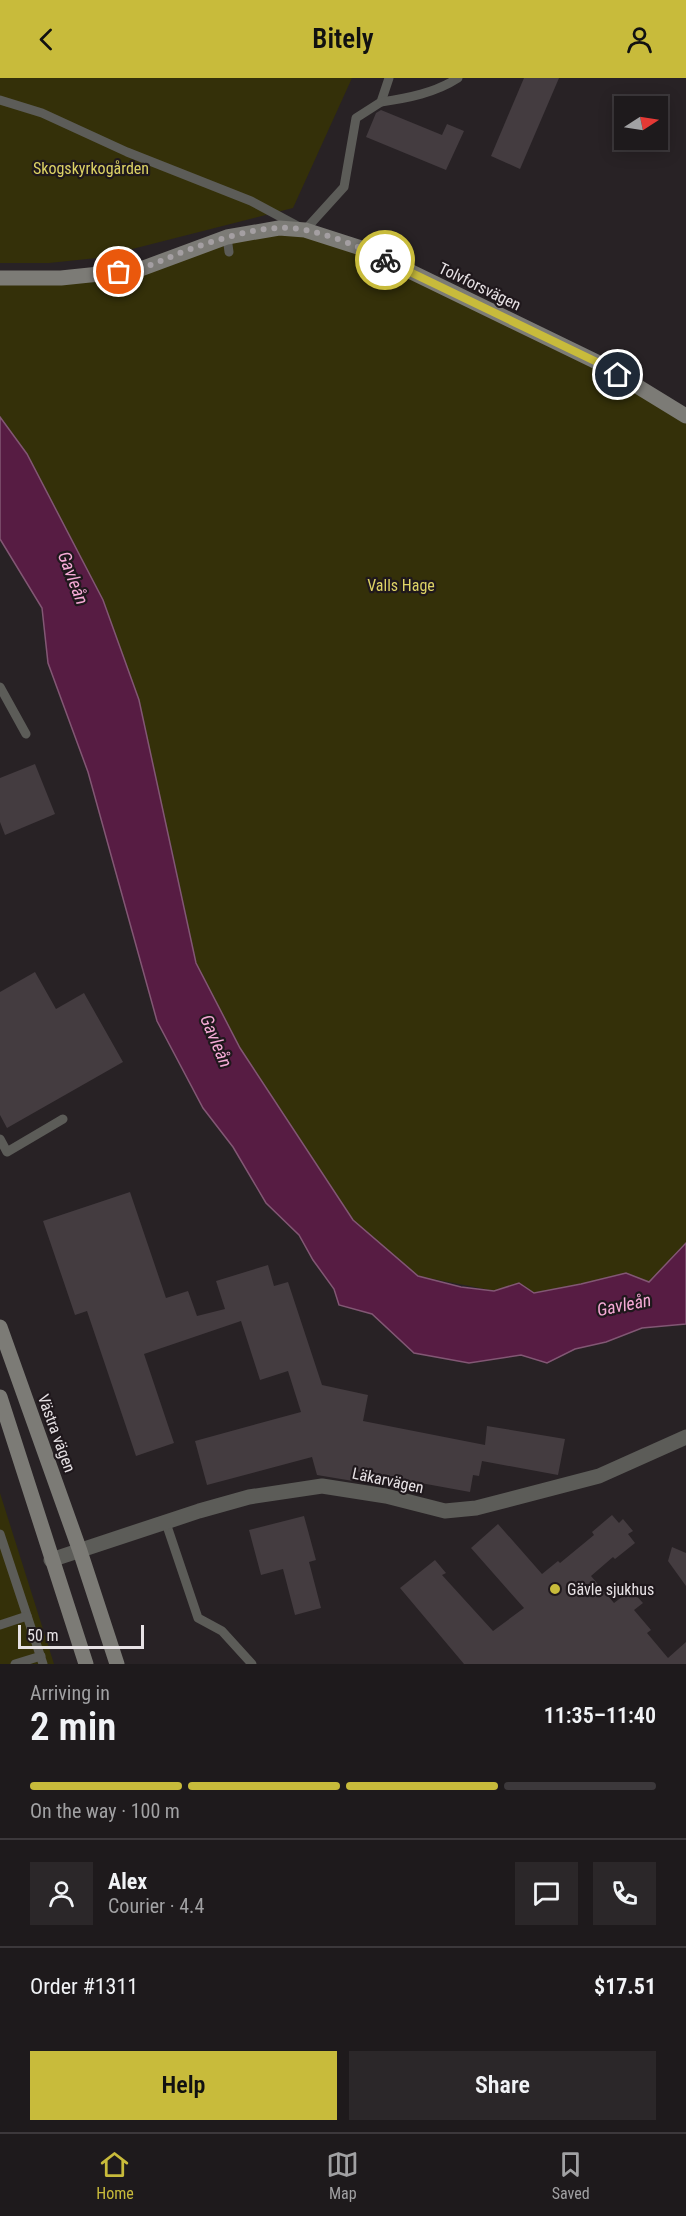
<!DOCTYPE html>
<html lang="en">
<head>
<meta charset="utf-8">
<style>
	:root { --surface:#1e1a1c; --page:#2b2729; --text:#f1f3f6; --muted:#a1a1a3; --line:#3c383b; --accent:#c8bb3b }
	body { margin:0; font-family:"Roboto Condensed",sans-serif; background:var(--page); color:var(--text); height:100vh; display:flex; flex-direction:column; font-size:22px; white-space:nowrap }
	* { box-sizing:border-box; margin:0 }
	p { font-size:20px; color:var(--muted) }
	.icon { flex:none; width:33px; height:33px; fill:none; stroke:currentColor; stroke-width:2; stroke-linecap:round; stroke-linejoin:round }
	.map { position:relative; height:1586px; overflow:hidden }
	.panel { display:flex; flex-direction:column; background:var(--surface); flex:1 }
	.panel>* { flex:none }
	.needle { width:39px; rotate:78deg }
	.buttons { position:absolute; left:614px; top:18px; display:grid; gap:12px }
	.buttons a { display:grid; place-items:center; width:54px; height:54px; border-radius:0px; background:var(--surface); box-shadow:0 3px 15px #0003,0 0 0 2px var(--line); font-size:30px }
	.scale { position:absolute; left:18px; bottom:15px; width:126px; box-sizing:border-box; padding-left:6px; border:3px solid #e7e2e5; border-top:0; font-size:16px; line-height:21px; white-space:nowrap; color:#e7e2e5; -webkit-text-stroke:4px #1f181c; paint-order:stroke }
	.pin { position:absolute; display:grid; place-items:center; width:51px; height:51px; color:#fff; margin:-26px; border:3px solid #fff; border-radius:50%; box-shadow:0 2px 6px #0007 }
	.courier { position:absolute; display:grid; place-items:center; width:60px; height:60px; margin:-30px; border:4px solid #c8bb3b; border-radius:50%; background:#fff; color:#222; box-shadow:0 2px 8px #0007 }
	.overview em { font-style:normal; font-weight:600 }
	.overview div { display:flex; flex-direction:column-reverse }
	.overview { display:flex; align-items:center; justify-content:space-between; height:102px; padding:0 30px }
	h1 { font-size:39px; font-weight:600; line-height:45px }
	.bar { display:grid; grid-template-columns:repeat(4,1fr); gap:9px 6px; align-content:center; height:72px; padding:0 30px }
	.bar i { height:8px; border-radius:4px; background:var(--line) }
	.bar .current { background:var(--accent) }
	.bar p { grid-column:span 4 }
	.line { display:flex; align-items:center; gap:15px; padding:0 30px; border-top:2px solid var(--line) }
	.line div { flex:1 }
	.round { display:grid; place-items:center; flex:none; width:63px; height:63px; border-radius:0px; background:var(--page) }
	.action { display:flex; gap:12px; margin-top:auto; padding:12px 30px }
	.action a { flex:1; height:69px; border-radius:0px; background:var(--accent); color:#111; font-size:24px; font-weight:600; line-height:69px; text-align:center }
	.action a+a { background:var(--page); color:var(--text) }
	header { display:flex; justify-content:space-between; align-items:center; height:78px; padding:0 30px; background:var(--accent); color:#111; font-size:27px; font-weight:600 }
	.tab-bar { display:flex; justify-content:space-around; align-items:center; height:84px; border-top:2px solid var(--line); background:var(--surface); font-size:16px; color:var(--muted) }
	.tab-bar a { display:grid; justify-items:center; gap:3px }
	.tab-bar .current { color:var(--accent) }
	.map>svg:first-child { display:block }
	.green { fill:#343009 }
	.water { fill:#571c43; stroke:#825774; stroke-width:1.5 }
	.building { fill:#443c40 }
	.lines { fill:none; stroke-linecap:round; stroke-linejoin:round }
	.lane { stroke:#5c5c58; stroke-width:9 }
	.street { stroke:#5c5c58; stroke-width:15 }
	.secondary { stroke:#7c7b76; stroke-width:15 }
	.done { stroke:#a49fa2; stroke-width:6; stroke-dasharray:0 10.8 }
	.route { stroke:#c8bb3b; stroke-width:8 }
	.poi-dot { fill:#c8bb3b; stroke:#1f181c; stroke-width:2 }
	.labels { text-anchor:middle; stroke-width:4.5; stroke-linejoin:round; paint-order:stroke }
	.park-label { font-size:16px; fill:#ddd265; stroke:#1f181c }
	.street-label { font-size:16px; fill:#e7e2e5; stroke:#1f181c }
	.poi-label { font-size:16px; fill:#e7e2e5; stroke:#1f181c; text-anchor:start }
	.water-label { font-size:18px; font-style:italic; fill:#f5aad6; stroke:#1f181c }
</style>
</head>
<body>
<header><svg class="icon" aria-label="back" viewBox="0 0 24 24"><path d="M15 5l-7 7 7 7"/></svg>Bitely<svg class="icon" aria-label="person" viewBox="0 0 24 24"><circle cx="12" cy="8" r="4"/><path d="M4 21q1-7 8-7t8 7"/></svg></header>
<div class="map">
<svg width="686" height="1586" viewBox="0 0 686 1586">
	<rect width="100%" height="100%" fill="#282225"/>
	<g class="green">
		<path d="M0,0H352L293,130L97,180L49,185H0Z"/>
		<path d="M279,150L364,171L686,338V1165L649,1204L626,1195L581,1206L534,1215L519,1205L495,1213L418,1198L353,1142L240,970L196,885L172,771L103,522L27,376L0,339V200L138,192Z"/>
		<path d="M0,1415L54,1586H0Z"/>
	</g>
	<path class="water" d="M0,339L27,376L103,522L139,622L196,885L240,970L353,1142L418,1198L461,1209L494,1213L519,1205L534,1215L581,1206L626,1195L649,1204L686,1165V1246L642,1250L606,1264L575,1271L547,1285L521,1277L469,1285L414,1275L372,1236L339,1227L334,1211L313,1182L299,1157L266,1125L233,1069L203,1030L157,943L88,694L48,585L42,530L0,461Z"/>
	<g class="building">
		<path d="M524,0H559L520,91L491,78Z"/>
		<path d="M381,32L442,57L447,46L464,53L446,92L366,59L376,35Z"/>
		<path d="M35,686L55,736L5,757L0,744V700Z"/>
		<path d="M35,894L56,931L84,915L123,984L7,1050L0,1037V914Z"/>
		<path d="M130,1114L166,1220L188,1213L197,1238L225,1231L216,1203L268,1187L274,1208L288,1204L322,1307L368,1317L363,1343L485,1367L487,1348L565,1361L558,1397L482,1383L479,1398L473,1397L470,1414L355,1393L353,1403L317,1397L312,1379L207,1407L195,1363L301,1334L288,1293L260,1302L241,1243L144,1276L174,1365L136,1378L87,1233L75,1237L43,1143Z"/>
		<path d="M612,1437L619,1445L623,1441L633,1453L628,1456L635,1465L615,1481L613,1479L591,1498L614,1525L631,1512L643,1525L634,1532L651,1552L647,1555L668,1580L686,1564V1586H464L400,1510L435,1482L446,1495L442,1497L493,1553L524,1530L471,1470L498,1446L542,1496L558,1483L560,1485L594,1457L592,1454Z"/>
		<path d="M304,1438L316,1482L309,1484L321,1530L295,1537L283,1491L261,1497L249,1452Z"/>
		<path d="M672,1469L686,1475V1508L668,1483Z"/>
	</g>
	<g class="lines">
		<g class="lane">
			<path d="M0,22L42,35L127,74L251,123L305,152L344,109L356,40L381,24L389,0"/>
			<path d="M381,24C408,20 435,15 458,0"/>
			<path d="M227,159L229,174"/>
			<path d="M0,609L26,656"/>
			<path d="M0,1061L7,1074L63,1041"/>
			<path d="M166,1445L198,1540L222,1553L252,1586"/>
			<path d="M0,1456L43,1586"/>
			<path d="M0,1547L27,1538"/>
			<path d="M15,1586L41,1578"/>
		</g>
		<path class="street" d="M51,1482L199,1433L249,1419L322,1408L386,1418L445,1433L476,1430L599,1398L686,1359"/>
		<g class="secondary">
			<path d="M0,200H61L138,192L227,159L279,150L305,152L364,171L601,286L686,338"/>
			<path d="M0,1249L80,1473L117,1586"/>
			<path d="M0,1319L86,1586"/>
		</g>
	</g>
	<g class="lines">
		<path class="done" d="M119,194C146,192 168,179 193,170C220,161 251,151 279,150C312,148 356,167 385,182"/>
		<path class="route" d="M385,182L601,286L618,297"/>
	</g>
	<circle class="poi-dot" cx="555" cy="1511" r="6"/>
	<g class="labels">
		<g class="park-label">
			<text x="91" y="96">Skogskyrkogården</text>
			<text x="401" y="513">Valls Hage</text>
		</g>
		<g class="street-label">
			<text transform="translate(480 208) rotate(26)" y="6">Tolvforsvägen</text>
			<text transform="translate(57 1355) rotate(70)" y="6">Västra vägen</text>
			<text transform="translate(388 1402) rotate(12)" y="6">Läkarvägen</text>
		</g>
		<g class="poi-label">
			<text x="567" y="1517">Gävle sjukhus</text>
		</g>
		<g class="water-label">
			<text transform="translate(73 500) rotate(69)" y="6">Gavleån</text>
			<text transform="translate(216 963) rotate(67)" y="6">Gavleån</text>
			<text transform="translate(624 1227) rotate(-11)" y="6">Gavleån</text>
		</g>
	</g>
</svg>
<div class="buttons">
<a><svg class="needle" viewBox="-14 -14 28 28"><path d="M0-13l5 13h-10z" fill="#e53935"/><path d="M0 13l5-13h-10z" fill="#a1a1a3"/></svg></a>
</div>
<div class="scale">50 m</div>
<div class="pin" style="left:119px;top:194px;background:#ea580c"><svg class="icon" aria-label="bag" viewBox="0 0 24 24"><path d="M5 8h14l-1 12H6zM9 8a3 3 0 0 1 6 0"/></svg></div>
<div class="pin" style="left:618px;top:297px;background:#1f2937"><svg class="icon" aria-label="home" viewBox="0 0 24 24"><path d="M3 11l9-7 9 7M6 9v11h12V9"/></svg></div>
<div class="courier" style="left:385px;top:182px"><svg class="icon" aria-label="bike" viewBox="0 0 24 24"><circle cx="6" cy="16" r="4"/><circle cx="18" cy="16" r="4"/><path d="M6 16l4-8h5l3 8M10 8l3 8H6M13 5h3"/></svg></div>
</div>
<section class="panel">
<div class="overview"><div><h1>2 min</h1><p>Arriving in</p></div><em>11:35–11:40</em></div>
<div class="bar"><i class="current"></i><i class="current"></i><i class="current"></i><i></i><p>On the way · 100 m</p></div>
<div class="line" style="height:108px"><a class="round"><svg class="icon" aria-label="person" viewBox="0 0 24 24"><circle cx="12" cy="8" r="4"/><path d="M4 21q1-7 8-7t8 7"/></svg></a><div><b>Alex</b><p>Courier · 4.4</p></div><a class="round"><svg class="icon" aria-label="chat" viewBox="0 0 24 24"><path d="M4 5h16v11H9l-5 4z"/></svg></a><a class="round"><svg class="icon" aria-label="phone" viewBox="0 0 24 24"><path d="M5 4h4l2 5-3 2q2 4 5 5l2-3 5 2v4C11 20 4 13 5 4z"/></svg></a></div>
<div class="line" style="height:78px"><div>Order #1311</div><b>$17.51</b></div>
<div class="action"><a>Help</a><a>Share</a></div>
</section>
<nav class="tab-bar">
<a class="current"><svg class="icon" aria-label="home" viewBox="0 0 24 24"><path d="M3 11l9-7 9 7M6 9v11h12V9"/></svg>Home</a>
<a><svg class="icon" aria-label="map" viewBox="0 0 24 24"><path d="M3 6l6-2 6 2 6-2v14l-6 2-6-2-6 2zM9 4v14M15 6v14"/></svg>Map</a>
<a><svg class="icon" aria-label="saved" viewBox="0 0 24 24"><path d="M7 4h10v16l-5-4-5 4z"/></svg>Saved</a>
</nav>
</body>
</html>
